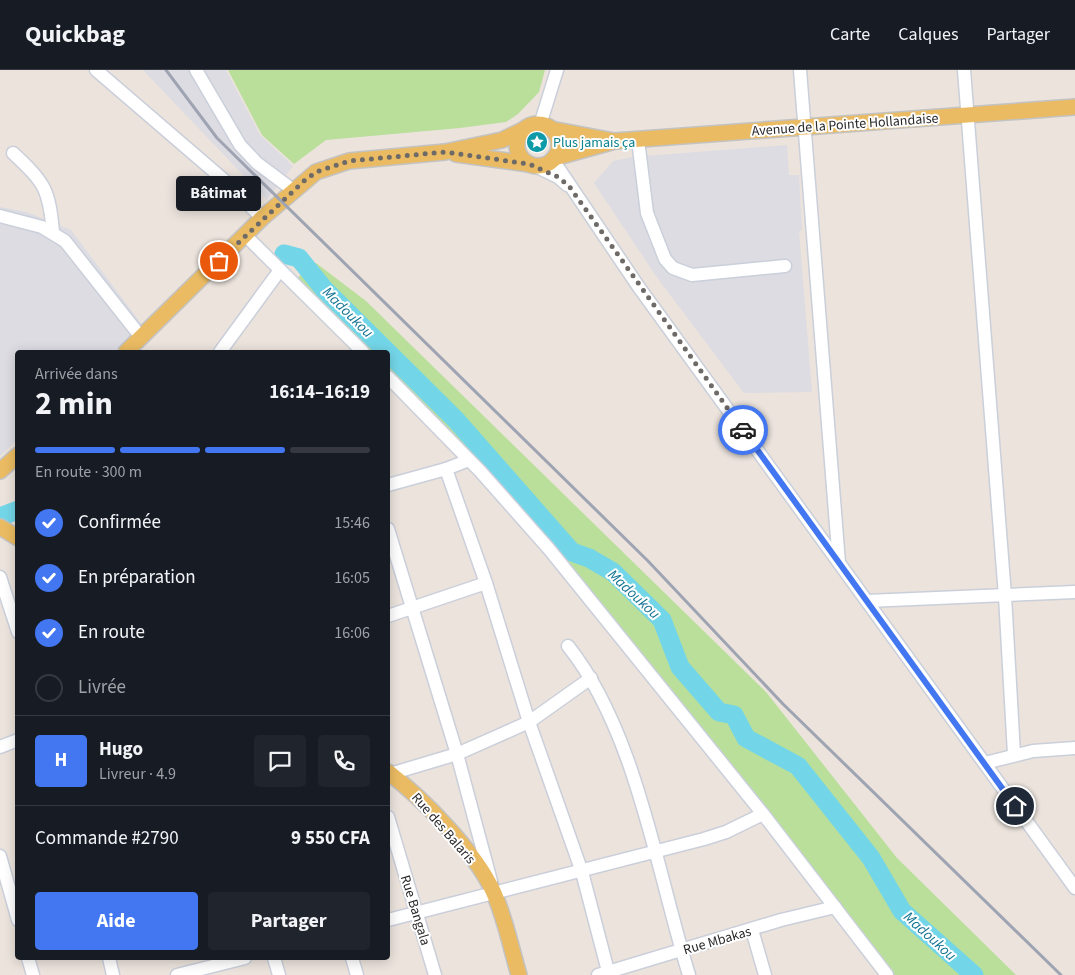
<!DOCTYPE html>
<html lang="fr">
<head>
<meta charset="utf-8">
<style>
	:root { --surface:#171b24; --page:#20242c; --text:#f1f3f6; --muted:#9ea1a6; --line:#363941; --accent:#4377f1 }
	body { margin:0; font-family:"Source Sans 3",sans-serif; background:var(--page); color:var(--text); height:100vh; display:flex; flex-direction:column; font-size:19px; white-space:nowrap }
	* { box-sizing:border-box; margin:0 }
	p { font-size:16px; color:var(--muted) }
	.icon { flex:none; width:28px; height:28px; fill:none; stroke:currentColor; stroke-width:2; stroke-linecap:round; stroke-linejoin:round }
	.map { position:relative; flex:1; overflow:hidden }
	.side { position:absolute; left:15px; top:280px; width:375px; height:610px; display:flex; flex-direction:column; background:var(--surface); border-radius:5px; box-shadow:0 2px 12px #0003 }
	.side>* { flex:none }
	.pin { position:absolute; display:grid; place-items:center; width:42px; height:42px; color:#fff; margin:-21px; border:2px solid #fff; border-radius:50%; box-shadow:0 1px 5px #0007 }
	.courier { position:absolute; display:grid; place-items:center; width:50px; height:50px; margin:-25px; border:4px solid #4377f1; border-radius:50%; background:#fff; color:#222; box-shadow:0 1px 6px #0007 }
	.bubble { position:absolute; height:35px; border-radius:5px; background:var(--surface); box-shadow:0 2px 12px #0003; font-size:16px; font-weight:700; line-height:35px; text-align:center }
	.summary em { font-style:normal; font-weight:700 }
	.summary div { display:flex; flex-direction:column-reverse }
	.summary { display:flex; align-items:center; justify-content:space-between; height:85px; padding:0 20px }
	h1 { font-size:32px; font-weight:700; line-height:38px }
	.bar { display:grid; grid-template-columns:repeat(4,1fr); gap:8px 5px; align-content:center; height:60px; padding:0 20px }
	.bar i { height:6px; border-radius:4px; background:var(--line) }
	.bar .active { background:var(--accent) }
	.bar p { grid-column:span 4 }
	.line { display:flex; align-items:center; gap:12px; padding:0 20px; border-top:1px solid var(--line) }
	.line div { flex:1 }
	.round { display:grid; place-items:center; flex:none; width:52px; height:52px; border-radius:5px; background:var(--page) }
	ol { padding:0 20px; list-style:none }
	li { display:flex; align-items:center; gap:15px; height:55px }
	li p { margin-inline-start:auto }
	li .icon { padding:5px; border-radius:50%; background:var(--accent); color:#fff; stroke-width:4 }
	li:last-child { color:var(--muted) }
	li i { width:28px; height:28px; border:2px solid var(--line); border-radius:50% }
	.primary-button { display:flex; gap:10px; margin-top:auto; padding:10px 20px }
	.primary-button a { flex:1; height:58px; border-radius:5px; background:var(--accent); color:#fff; font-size:20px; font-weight:700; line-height:58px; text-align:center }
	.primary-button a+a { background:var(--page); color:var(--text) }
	header { display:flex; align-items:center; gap:30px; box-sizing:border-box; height:70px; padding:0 25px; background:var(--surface); border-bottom:1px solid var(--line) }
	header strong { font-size:24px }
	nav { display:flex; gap:28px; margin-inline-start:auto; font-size:18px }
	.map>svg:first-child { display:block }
	.industrial { fill:#dddce3 }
	.green { fill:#b9df9a }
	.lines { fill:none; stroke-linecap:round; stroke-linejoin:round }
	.river { stroke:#73d6e8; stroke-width:19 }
	.minor-casing { stroke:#cacfda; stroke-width:15 }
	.major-casing { stroke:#c3c3c3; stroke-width:18 }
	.minor { stroke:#fff; stroke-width:12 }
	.major { stroke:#eabb62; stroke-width:15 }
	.rail { stroke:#9fa4b3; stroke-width:3 }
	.done { stroke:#6d6a68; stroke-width:5; stroke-dasharray:0 9 }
	.route { stroke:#4377f1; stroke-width:6 }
	.labels { text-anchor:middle; stroke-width:4; stroke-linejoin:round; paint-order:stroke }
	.street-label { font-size:14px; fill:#292929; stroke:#fff }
	.culture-label { font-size:14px; fill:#0d838f; stroke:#fff; text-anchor:start }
	.water-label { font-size:15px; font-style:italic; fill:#147593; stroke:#fff }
</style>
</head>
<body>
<header>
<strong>Quickbag</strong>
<nav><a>Carte</a><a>Calques</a><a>Partager</a></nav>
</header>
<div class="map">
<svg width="1075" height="905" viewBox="0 0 1075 905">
	<rect width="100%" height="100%" fill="#ebe3dc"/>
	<g class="industrial">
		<path d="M143,0H226L260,65L293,96L267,130Z"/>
		<path d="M787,75L789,105H799L802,160L799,161L812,322L744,323L658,209L594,113L613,91L633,87Z"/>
		<path d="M0,137L27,142L71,160L143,256L114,282H18L17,370L0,386Z"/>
	</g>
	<g class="green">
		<path d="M228,0H545L539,22L518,44L506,52L460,58L326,70L294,94L262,65Z"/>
		<path d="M316,193L366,231L766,622L897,788L1016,905H888L583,520L388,307V282H363L296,209Z"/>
	</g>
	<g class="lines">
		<g class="river">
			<path d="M284,184L299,188L324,219L456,350L572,482L589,488L613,502L662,550L680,597L719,642L734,645L746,668L798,696L871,788L902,841L974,905"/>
			<path d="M0,447L18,440"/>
		</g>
		<g class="minor-casing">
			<g id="minor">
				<path d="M96,0L224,110L262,148"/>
				<path d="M196,0L240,75L257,93L293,120"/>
				<path d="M800,0L839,493"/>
				<path d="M964,0L1005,526L1014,684"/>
				<path d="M540,55L557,0"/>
				<path d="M638,70L647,143L665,189L673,198L692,205L785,196"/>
				<path d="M13,83C45,113 49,119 53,162"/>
				<path d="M553,90L638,216L1075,818"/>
				<path d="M533,95L558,107L567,115"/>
				<path d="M0,146L42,157L65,171L141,267"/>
				<path d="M245,165L363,282"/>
				<path d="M220,282L280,200"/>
				<path d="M388,307L480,401L549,479L763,744L887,905"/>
				<path d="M469,390L446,399L486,513L529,652L582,802L609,905"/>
				<path d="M388,415L446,399"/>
				<path d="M388,459L457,684L491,811"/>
				<path d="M0,507L18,562"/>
				<path d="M867,531L1075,522"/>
				<path d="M388,546L486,513"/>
				<path d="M568,576C636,661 657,802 689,905"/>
				<path d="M0,677L18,670"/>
				<path d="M985,693L1033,681L1075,678"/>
				<path d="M390,704L457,684L529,652L591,608"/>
				<path d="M388,747L435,905"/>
				<path d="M0,786L18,850"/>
				<path d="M388,850L704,769L726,762L763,744"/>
				<path d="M752,860L765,905"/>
				<path d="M28,888L33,905"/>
				<path d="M109,888L113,905"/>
				<path d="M274,888L279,905"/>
				<path d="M352,888L357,905"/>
				<path d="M177,905L245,888"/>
				<path d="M598,905L781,850L835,837"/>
			</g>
		</g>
		<g class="major-casing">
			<g id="major">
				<circle cx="538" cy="75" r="21"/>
				<path d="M551,59L614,71"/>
				<path d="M456,84L529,94"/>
				<path d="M554,88L615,71L1075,37"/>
				<path d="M126,282L262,148L316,102L349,91L445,82L502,70L525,59"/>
				<path d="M0,401L18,385"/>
				<path d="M0,457L18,468"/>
				<path d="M388,702C423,729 474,780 493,821C505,847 511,878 519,905"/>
			</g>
		</g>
		<use href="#minor" class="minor"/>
		<use href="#major" class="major"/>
		<path class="rail" d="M166,0L217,68L648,491L783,634L1061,905"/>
	</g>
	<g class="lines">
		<path class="done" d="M219,191L304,111L316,102L349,91L445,82L529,94L558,107L569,116L743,360"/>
		<path class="route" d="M743,360L1015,736"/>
	</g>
	<defs>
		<g id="sight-disc" transform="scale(1.125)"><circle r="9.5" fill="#0f9aa8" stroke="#fff"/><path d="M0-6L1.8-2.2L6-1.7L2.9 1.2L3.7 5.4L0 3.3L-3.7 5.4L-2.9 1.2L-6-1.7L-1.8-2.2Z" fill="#fff"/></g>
	</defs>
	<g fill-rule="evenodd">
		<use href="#sight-disc" x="537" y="72"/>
	</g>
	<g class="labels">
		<g class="street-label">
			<text transform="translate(845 54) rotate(-4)" y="5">Avenue de la Pointe Hollandaise</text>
			<text transform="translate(444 758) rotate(49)" y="5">Rue des Balaris</text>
			<text transform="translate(416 840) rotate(73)" y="5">Rue Bangala</text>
			<text transform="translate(717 870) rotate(-16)" y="5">Rue Mbakas</text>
		</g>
		<g class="culture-label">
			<text x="553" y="77">Plus jamais ça</text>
		</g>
		<g class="water-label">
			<text transform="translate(348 242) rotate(45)" y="5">Madoukou</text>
			<text transform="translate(634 524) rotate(43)" y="5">Madoukou</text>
			<text transform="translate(930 866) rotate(42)" y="5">Madoukou</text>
		</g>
	</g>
</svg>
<div class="pin" style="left:219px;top:191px;background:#ea580c"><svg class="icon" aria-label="bag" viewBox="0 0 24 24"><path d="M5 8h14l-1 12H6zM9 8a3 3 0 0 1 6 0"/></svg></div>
<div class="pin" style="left:1015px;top:736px;background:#1f2937"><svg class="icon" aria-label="home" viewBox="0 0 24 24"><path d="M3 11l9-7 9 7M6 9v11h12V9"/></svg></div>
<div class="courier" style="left:743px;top:360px"><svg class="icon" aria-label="car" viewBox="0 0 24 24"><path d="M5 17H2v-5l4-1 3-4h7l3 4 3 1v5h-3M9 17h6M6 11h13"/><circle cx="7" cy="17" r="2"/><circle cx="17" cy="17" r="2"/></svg></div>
<div class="bubble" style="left:176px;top:106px;width:85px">Bâtimat</div>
<section class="side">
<div class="summary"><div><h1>2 min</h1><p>Arrivée dans</p></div><em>16:14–16:19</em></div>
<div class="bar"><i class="active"></i><i class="active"></i><i class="active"></i><i></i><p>En route · 300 m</p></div>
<ol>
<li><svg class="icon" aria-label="check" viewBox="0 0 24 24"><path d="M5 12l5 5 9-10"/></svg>Confirmée<p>15:46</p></li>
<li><svg class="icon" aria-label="check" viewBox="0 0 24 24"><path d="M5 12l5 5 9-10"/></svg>En préparation<p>16:05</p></li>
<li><svg class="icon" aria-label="check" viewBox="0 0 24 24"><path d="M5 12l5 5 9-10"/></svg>En route<p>16:06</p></li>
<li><i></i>Livrée</li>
</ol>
<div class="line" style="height:90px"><b class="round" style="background:var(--accent);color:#fff">H</b><div><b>Hugo</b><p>Livreur · 4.9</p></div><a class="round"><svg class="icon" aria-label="chat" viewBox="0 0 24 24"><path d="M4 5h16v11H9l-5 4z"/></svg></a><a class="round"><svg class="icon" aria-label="phone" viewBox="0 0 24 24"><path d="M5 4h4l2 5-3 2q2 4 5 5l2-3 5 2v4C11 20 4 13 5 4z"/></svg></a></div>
<div class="line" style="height:65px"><div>Commande #2790</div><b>9 550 CFA</b></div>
<div class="primary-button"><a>Aide</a><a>Partager</a></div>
</section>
</div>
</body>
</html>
